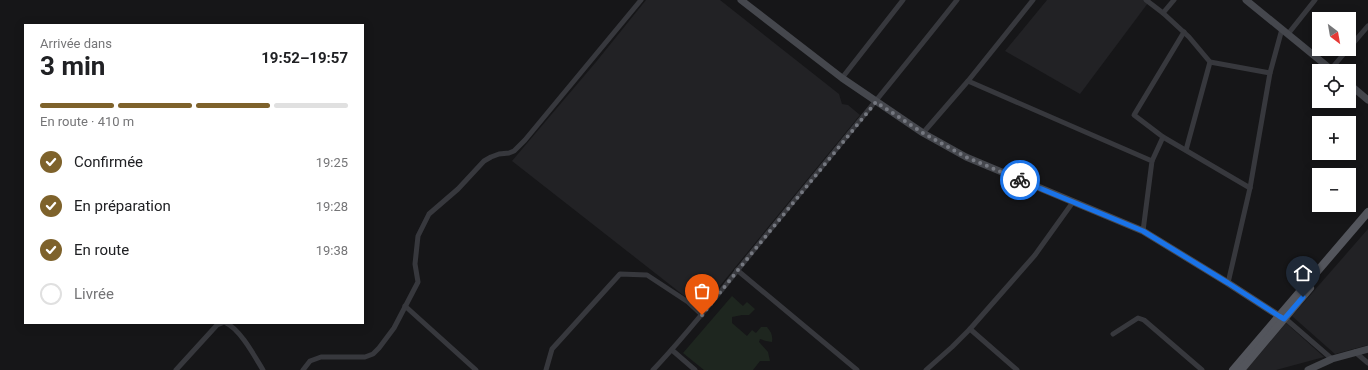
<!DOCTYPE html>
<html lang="fr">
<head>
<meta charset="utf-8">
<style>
	:root { --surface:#fff; --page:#f2f2f2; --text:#202124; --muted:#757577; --line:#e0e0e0; --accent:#7e622b }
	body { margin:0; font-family:Roboto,sans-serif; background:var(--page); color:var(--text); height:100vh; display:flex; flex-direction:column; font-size:15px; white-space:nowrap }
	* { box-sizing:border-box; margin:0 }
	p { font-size:13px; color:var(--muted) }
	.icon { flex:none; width:22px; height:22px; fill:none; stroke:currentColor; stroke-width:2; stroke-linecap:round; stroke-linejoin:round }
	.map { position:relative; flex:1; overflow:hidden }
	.side { position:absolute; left:24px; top:24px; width:340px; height:300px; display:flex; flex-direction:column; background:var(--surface); border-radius:0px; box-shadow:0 2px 10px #0003 }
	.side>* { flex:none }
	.needle { width:26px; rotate:149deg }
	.controls { position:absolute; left:1312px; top:12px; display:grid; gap:8px }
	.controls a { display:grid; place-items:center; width:44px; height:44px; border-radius:0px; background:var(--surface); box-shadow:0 2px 10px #0003; font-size:20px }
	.pin { position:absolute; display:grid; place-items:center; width:34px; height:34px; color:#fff; margin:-41px -17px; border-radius:50% 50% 50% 0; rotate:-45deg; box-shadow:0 0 4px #0007 }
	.pin .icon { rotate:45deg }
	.courier { position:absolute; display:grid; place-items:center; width:40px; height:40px; margin:-20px; border:3px solid #1a73e8; border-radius:50%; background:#fff; color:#222; box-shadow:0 1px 5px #0007 }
	.head em { font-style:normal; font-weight:700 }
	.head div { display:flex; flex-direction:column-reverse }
	.head { display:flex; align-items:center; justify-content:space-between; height:68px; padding:0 16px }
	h1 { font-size:26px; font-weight:700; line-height:30px }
	.bar { display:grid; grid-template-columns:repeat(4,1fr); gap:6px 4px; align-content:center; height:48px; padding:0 16px }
	.bar i { height:5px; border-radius:3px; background:var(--line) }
	.bar .on { background:var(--accent) }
	.bar p { grid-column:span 4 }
	ol { padding:0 16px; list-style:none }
	li { display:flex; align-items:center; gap:12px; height:44px }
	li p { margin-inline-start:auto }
	li .icon { padding:4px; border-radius:50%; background:var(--accent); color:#fff; stroke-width:4 }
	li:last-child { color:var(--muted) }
	li i { width:22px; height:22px; border:2px solid var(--line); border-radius:50% }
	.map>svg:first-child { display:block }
	.built { fill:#222225 }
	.green { fill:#1e261f }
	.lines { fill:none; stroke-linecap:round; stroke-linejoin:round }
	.street { stroke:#37383d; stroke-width:5 }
	.secondary { stroke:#45474d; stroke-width:7 }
	.primary { stroke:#53555c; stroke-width:8 }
	.done { stroke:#757880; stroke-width:4; stroke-dasharray:0 7.2 }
	.route { stroke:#1a73e8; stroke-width:5 }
</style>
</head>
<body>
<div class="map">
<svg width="1368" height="370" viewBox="0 0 1368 370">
	<rect width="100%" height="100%" fill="#161618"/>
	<g class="built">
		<path d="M646,0H720L839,94L842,104L848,105L860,115L701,309L512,161L596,62Z"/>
		<path d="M1047,0H1144L1148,3L1080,94L1005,51Z"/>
		<path d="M1368,229V345L1335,354L1292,316Z"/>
		<path d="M1286,323L1324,357L1276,370H1246Z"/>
	</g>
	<path class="green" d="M732,296L743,306L747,302L755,309L749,315H742L732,317V323L747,336L752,330L756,333L761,327H767C771,332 773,335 772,342L766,341L760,339L759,342L768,352L770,361H760L753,370H704L683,353Z"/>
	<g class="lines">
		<g class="street">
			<path d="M1146,0L1163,13L1189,37L1210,62L1270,73"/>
			<path d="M1163,13L1174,0"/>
			<path d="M1184,32L1134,115L1163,137L1250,188"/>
			<path d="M1288,34L1315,0"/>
			<path d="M1349,48L1368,26"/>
			<path d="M1331,69L1348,49"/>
			<path d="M842,78L903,0"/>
			<path d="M968,81L1152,161L1143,231"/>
			<path d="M923,133L968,81L1033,0"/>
			<path d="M1186,150L1210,62"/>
			<path d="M1152,161L1163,137"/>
			<path d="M737,270L857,370"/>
			<path d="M1228,283L1250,188L1270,73L1282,29"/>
			<path d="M405,306L476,370"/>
			<path d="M1282,318L1287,320L1332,359"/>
			<path d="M226,323C240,329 255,357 263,370"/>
			<path d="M970,329L1017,370"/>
			<path d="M1113,334L1138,318L1144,320L1202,370"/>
			<path d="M672,350L695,370"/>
			<path d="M1355,352L1368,363"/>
			<path d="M176,370L217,325L222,323"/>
			<path d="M303,370L310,361L321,357H365L373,354L379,348L394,328L418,282L415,264L418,236L429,214L458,189L484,161L491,157L499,154L509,153L514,151L525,140L641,0"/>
			<path d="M546,370L552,349L620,274L647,275L688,302L702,315"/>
			<path d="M653,370C692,329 726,284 762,240C827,160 893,81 957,0"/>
			<path d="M926,370L952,347L970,329L1035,255L1073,202"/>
		</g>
		<g class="secondary">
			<path d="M741,0L842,78L923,133L966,157L1143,231L1228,283L1279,316"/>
			<path d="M1246,0L1333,71"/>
			<path d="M1349,84L1368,100"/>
			<path d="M1308,370L1332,359L1368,349"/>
		</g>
		<g class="primary">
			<path d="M1233,370L1368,212"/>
			<path d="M1241,370L1310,288"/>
		</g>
	</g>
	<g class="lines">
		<path class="done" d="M702,315L738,270L876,102L923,133L966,157L1020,180"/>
		<path class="route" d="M1020,180L1143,231L1228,283L1279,316L1284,319L1303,297"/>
	</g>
</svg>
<div class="controls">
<a><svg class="needle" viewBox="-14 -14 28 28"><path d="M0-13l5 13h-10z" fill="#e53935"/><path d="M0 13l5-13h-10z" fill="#757577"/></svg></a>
<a><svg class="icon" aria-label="locate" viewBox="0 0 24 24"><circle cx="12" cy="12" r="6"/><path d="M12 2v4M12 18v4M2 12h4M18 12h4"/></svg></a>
<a>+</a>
<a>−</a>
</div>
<div class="pin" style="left:702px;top:315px;background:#ea580c"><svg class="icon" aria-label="bag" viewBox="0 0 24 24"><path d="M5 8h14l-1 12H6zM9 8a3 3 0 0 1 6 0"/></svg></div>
<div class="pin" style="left:1303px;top:297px;background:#1f2937"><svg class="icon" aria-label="home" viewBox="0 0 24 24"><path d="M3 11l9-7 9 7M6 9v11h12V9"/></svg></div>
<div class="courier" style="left:1020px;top:180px"><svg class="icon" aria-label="bike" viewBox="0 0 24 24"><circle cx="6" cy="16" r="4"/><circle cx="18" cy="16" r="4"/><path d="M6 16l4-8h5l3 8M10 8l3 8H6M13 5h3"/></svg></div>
<section class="side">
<div class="head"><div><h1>3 min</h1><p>Arrivée dans</p></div><em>19:52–19:57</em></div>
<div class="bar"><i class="on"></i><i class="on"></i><i class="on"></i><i></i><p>En route · 410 m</p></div>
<ol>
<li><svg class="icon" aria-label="check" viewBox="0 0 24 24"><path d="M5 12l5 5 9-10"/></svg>Confirmée<p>19:25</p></li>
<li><svg class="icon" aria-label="check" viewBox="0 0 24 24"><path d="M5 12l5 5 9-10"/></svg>En préparation<p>19:28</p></li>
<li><svg class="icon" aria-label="check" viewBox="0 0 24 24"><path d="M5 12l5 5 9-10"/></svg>En route<p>19:38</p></li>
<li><i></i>Livrée</li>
</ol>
</section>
</div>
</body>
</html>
